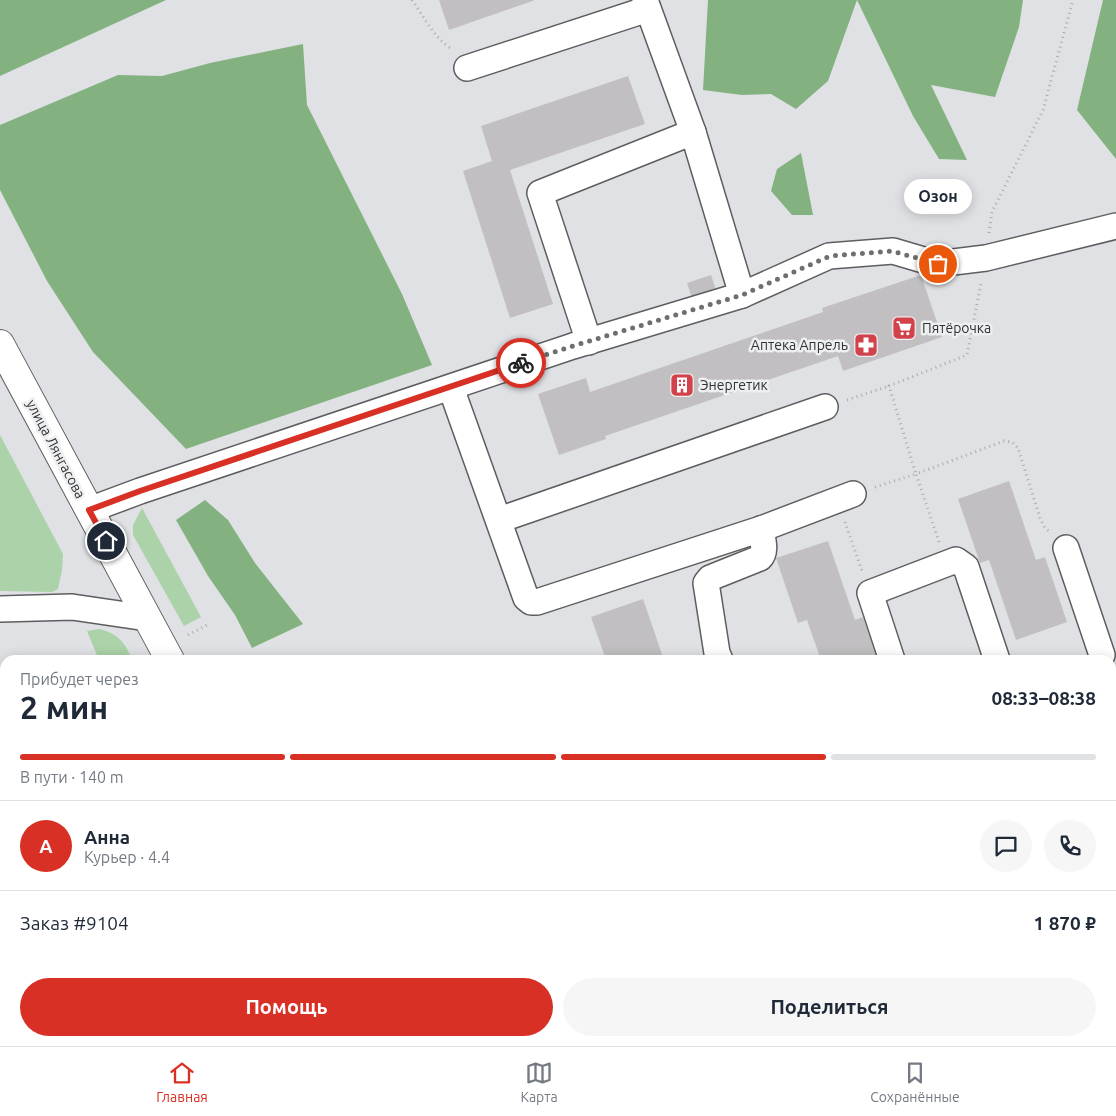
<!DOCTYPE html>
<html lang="ru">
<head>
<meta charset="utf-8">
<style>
	:root { --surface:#fff; --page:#f6f6f7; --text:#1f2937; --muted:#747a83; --line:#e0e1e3; --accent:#d93025 }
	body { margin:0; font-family:Ubuntu,sans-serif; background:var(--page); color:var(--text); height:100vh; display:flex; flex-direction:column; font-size:19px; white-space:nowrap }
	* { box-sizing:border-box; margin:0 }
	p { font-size:16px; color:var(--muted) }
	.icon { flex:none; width:28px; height:28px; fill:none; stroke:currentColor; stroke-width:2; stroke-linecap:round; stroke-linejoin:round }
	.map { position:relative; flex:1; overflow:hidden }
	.panel { position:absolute; left:0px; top:655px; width:1116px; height:391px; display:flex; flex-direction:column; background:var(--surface); border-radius:15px 15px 0 0; box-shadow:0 2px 12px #0003 }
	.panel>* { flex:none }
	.pin { position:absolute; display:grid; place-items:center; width:42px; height:42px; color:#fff; margin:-21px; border:2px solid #fff; border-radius:50%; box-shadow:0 1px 5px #0007 }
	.courier { position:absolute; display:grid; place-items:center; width:50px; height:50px; margin:-25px; border:4px solid #d93025; border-radius:50%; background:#fff; color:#222; box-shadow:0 1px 6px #0007 }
	.bubble { position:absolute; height:35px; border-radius:18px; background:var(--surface); box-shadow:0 2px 12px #0003; font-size:16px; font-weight:700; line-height:35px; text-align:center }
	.head em { font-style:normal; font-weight:700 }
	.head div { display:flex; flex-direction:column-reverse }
	.head { display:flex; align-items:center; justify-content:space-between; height:85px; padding:0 20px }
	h1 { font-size:32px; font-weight:700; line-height:38px }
	.bar { display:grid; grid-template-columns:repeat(4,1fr); gap:8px 5px; align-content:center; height:60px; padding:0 20px }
	.bar i { height:6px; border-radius:4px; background:var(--line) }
	.bar .current { background:var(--accent) }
	.bar p { grid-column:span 4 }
	.line { display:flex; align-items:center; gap:12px; padding:0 20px; border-top:1px solid var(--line) }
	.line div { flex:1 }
	.round { display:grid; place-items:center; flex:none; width:52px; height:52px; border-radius:26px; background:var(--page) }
	.primary-button { display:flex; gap:10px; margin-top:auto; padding:10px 20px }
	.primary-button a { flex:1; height:58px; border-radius:30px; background:var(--accent); color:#fff; font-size:20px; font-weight:700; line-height:58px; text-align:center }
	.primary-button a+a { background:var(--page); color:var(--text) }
	.tab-bar { display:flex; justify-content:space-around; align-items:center; height:70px; border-top:1px solid var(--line); background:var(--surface); font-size:14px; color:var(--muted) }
	.tab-bar a { display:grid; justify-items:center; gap:2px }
	.tab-bar .current { color:var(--accent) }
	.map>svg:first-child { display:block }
	.green { fill:#abd2a8 }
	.forest { fill:#83b280 }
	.building { fill:#c1bfc1 }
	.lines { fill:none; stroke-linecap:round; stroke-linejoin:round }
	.minor-casing { stroke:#5d5e60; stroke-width:28 }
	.major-casing { stroke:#5d5e60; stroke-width:30 }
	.path { stroke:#aaabad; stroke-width:3; stroke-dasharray:1 4; stroke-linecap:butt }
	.minor { stroke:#fff; stroke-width:25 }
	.major { stroke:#fff; stroke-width:28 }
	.done { stroke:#6e6f70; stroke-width:5; stroke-dasharray:0 9 }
	.route { stroke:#d93025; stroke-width:6 }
	.labels { text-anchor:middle; stroke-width:5; stroke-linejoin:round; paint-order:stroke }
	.poi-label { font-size:14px; fill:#313132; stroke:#edeff1; text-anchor:start }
	.street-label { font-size:14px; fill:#313132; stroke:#edeff1 }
</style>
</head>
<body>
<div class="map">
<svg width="1116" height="1046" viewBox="0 0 1116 1046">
	<rect width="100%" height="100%" fill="#e0e1e4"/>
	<g class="green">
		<path d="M0,435L63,554L62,570L58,589L52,592L0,591Z"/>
		<path d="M142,508L201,617L184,626L133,535V525Z"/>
		<path d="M100,629C117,634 124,641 131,657L123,660H99L87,631Z"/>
	</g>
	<g class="forest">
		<path d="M0,0H166L0,76Z"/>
		<path d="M708,0H857L828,81L796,109L771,94L742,95L703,90Z"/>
		<path d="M857,0H1023L1019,27L995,97L931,85L967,160L939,159L913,116Z"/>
		<path d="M1103,0H1116V159L1077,110Z"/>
		<path d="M303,44L307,105L402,294L432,365L186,449L93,352L47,281L0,190V125L118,75L162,76L210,63Z"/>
		<path d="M801,153L813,215H792L771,191L777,169Z"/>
		<path d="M205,500L228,520L255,563L303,624L252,648L235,615L208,576L176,520Z"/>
		<path d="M0,685L5,686V1041H252L254,1046H0Z"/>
		<path d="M1111,847L1116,848V995L1111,997Z"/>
		<path d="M464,1041H692L691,1046H466Z"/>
		<path d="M731,1041H1017L1007,1046H734Z"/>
	</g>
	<g class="building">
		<path d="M439,0H535L449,30Z"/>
		<path d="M628,76L645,124L510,170L553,304L510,318L463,171L492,161L481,126Z"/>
		<path d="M711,275L718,296L694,304L687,283Z"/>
		<path d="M921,275L942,337L843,371L838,356L605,436L606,439L559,455L538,394L586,378L590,392L823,312L822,308Z"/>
		<path d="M1009,481L1036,560L1045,557L1067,622L1016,640L989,560L980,563L958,499Z"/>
		<path d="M828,541L855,620L863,617L878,660H821L807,620L798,623L776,558Z"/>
		<path d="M643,599L664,660H606L591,617Z"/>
	</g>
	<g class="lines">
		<g class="minor-casing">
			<g id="minor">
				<path d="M645,0L693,132L742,295"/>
				<path d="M467,68L648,9"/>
				<path d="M589,342L540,193L693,132"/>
				<path d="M451,388L526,598L531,602H537L761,529L853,494"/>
				<path d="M89,510L140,491L573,346L742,295L829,256L893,251L937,264L986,258L1116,226"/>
				<path d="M499,520L825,407"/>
				<path d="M1066,548L1102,655"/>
				<path d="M0,609L72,607L147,618"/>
				<path d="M720,660L717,653L706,583L710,578L760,558C767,551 762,538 761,529"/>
				<path d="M892,660L870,593L956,560L966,567L997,660"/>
				<path d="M1111,707L1116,708"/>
				<path d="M1111,772L1116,777"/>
				<path d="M1111,1018L1116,1017"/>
				<path d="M1030,1046L1045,1041"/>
			</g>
		</g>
		<g class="major-casing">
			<g id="major">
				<path d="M0,344L170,660"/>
				<path d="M373,1041L376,1046"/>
			</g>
		</g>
		<g class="path">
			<path d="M412,0C424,17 434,38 452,49"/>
			<path d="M989,233L992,212L1043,110L1073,0"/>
			<path d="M847,400L889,386"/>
			<path d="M875,487L916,474L889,386L967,355L981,283"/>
			<path d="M845,522L862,571"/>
			<path d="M939,542L916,474L1004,441L1012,442L1018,448L1040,518L1045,528L1050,532"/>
			<path d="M188,635L209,624"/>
		</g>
		<use href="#minor" class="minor"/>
		<use href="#major" class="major"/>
	</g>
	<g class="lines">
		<path class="done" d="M521,363L573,346L742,295L830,256L892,251L938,264"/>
		<path class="route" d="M106,541L89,510L140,491L521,363"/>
	</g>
	<defs>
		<g id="supermarket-square" transform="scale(1.25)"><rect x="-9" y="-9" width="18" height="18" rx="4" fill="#d2424b" stroke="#edeff1"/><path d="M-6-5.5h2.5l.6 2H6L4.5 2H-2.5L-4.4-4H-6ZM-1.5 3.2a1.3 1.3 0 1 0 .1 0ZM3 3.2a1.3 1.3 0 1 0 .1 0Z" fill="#fff"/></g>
		<g id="pharmacy-square" transform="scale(1.25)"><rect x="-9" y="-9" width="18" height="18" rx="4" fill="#d2424b" stroke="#edeff1"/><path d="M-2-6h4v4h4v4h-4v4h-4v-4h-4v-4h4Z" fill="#fff"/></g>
		<g id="building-square" transform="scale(1.25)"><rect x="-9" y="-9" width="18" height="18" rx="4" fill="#d2424b" stroke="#edeff1"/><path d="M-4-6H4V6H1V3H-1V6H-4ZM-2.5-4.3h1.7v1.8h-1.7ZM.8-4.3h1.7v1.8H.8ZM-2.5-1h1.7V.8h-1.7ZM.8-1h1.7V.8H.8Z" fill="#fff"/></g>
	</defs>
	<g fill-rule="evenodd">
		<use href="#supermarket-square" x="904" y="328"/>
		<use href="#pharmacy-square" x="866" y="345"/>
		<use href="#building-square" x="682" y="385"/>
	</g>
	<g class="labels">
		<g class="poi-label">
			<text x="922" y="333">Пятёрочка</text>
			<text x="848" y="350" text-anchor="end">Аптека Апрель</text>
			<text x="700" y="390">Энергетик</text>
		</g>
		<g class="street-label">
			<text transform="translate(56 449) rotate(62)" y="5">улица Лянгасова</text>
		</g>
	</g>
</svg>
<div class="pin" style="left:938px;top:264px;background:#ea580c"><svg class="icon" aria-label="bag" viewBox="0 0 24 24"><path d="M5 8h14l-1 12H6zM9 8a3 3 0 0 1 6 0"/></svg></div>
<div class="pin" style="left:106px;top:541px;background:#1f2937"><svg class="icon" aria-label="home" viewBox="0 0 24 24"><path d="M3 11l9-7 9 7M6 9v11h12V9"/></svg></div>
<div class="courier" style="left:521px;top:363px"><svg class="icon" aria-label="bike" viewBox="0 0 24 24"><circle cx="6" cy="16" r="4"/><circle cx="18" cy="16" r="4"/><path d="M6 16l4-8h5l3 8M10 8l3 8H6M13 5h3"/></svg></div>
<div class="bubble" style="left:904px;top:179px;width:68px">Озон</div>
<section class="panel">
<div class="head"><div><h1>2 мин</h1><p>Прибудет через</p></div><em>08:33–08:38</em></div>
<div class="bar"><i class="current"></i><i class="current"></i><i class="current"></i><i></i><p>В пути · 140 m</p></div>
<div class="line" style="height:90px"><b class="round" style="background:var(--accent);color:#fff">А</b><div><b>Анна</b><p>Курьер · 4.4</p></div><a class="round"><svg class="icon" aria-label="chat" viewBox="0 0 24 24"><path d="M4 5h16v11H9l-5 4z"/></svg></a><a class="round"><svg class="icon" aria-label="phone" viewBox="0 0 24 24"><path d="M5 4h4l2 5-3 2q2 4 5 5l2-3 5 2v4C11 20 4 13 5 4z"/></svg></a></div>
<div class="line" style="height:65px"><div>Заказ #9104</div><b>1 870 ₽</b></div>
<div class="primary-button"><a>Помощь</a><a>Поделиться</a></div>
</section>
</div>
<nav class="tab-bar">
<a class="current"><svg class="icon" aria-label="home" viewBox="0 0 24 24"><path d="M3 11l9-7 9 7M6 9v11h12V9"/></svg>Главная</a>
<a><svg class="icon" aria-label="map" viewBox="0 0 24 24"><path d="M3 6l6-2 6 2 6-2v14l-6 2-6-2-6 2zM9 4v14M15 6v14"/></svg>Карта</a>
<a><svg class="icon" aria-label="saved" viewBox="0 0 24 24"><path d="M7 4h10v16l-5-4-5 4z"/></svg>Сохранённые</a>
</nav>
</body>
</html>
